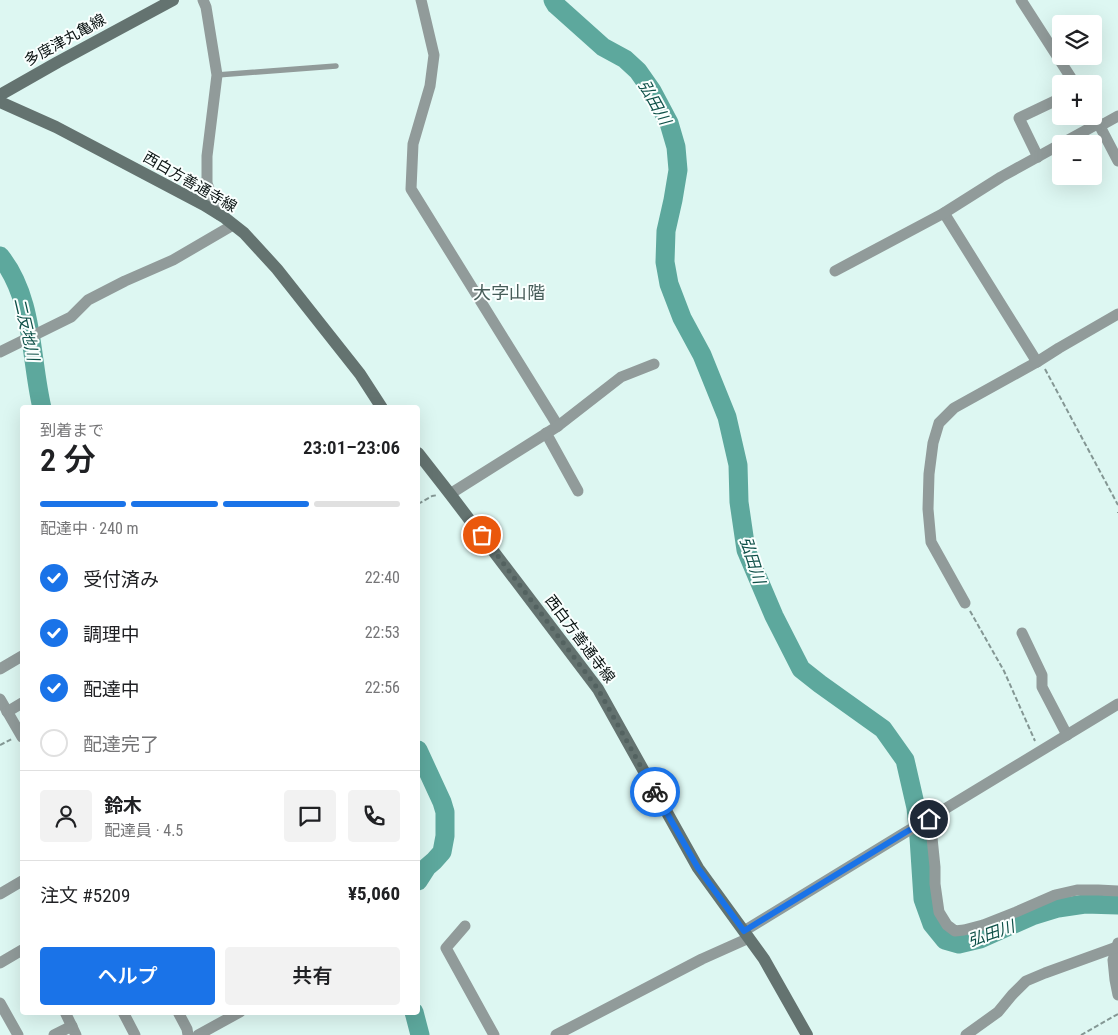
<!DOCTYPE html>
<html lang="ja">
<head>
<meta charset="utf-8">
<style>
	:root { --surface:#fff; --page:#f2f2f2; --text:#202124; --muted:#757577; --line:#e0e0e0; --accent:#1a73e8 }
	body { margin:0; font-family:"Roboto Condensed","Noto Sans JP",sans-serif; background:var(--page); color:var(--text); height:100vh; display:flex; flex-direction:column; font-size:19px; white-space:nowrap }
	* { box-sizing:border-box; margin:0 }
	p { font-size:16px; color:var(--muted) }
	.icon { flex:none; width:28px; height:28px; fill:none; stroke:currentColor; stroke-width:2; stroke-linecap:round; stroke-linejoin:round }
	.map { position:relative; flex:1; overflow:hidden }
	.drawer { position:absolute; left:20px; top:405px; width:400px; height:610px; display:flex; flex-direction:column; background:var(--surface); border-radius:5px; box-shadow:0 5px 20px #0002 }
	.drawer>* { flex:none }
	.tools { position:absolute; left:1052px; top:15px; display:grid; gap:10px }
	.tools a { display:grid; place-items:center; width:50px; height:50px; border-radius:5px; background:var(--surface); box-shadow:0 5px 20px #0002; font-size:25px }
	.pin { position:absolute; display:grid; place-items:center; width:42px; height:42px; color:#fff; margin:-21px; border:2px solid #fff; border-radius:50%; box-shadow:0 1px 5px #0007 }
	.courier { position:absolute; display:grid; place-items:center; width:50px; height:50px; margin:-25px; border:4px solid #1a73e8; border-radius:50%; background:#fff; color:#222; box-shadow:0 1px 6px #0007 }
	.headline em { font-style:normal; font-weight:600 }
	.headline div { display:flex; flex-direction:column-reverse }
	.headline { display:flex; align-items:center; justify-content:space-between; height:85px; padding:0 20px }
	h1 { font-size:32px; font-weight:600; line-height:38px }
	.bar { display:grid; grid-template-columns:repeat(4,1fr); gap:8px 5px; align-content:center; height:60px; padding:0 20px }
	.bar i { height:6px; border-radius:4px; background:var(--line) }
	.bar .current { background:var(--accent) }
	.bar p { grid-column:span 4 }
	.line { display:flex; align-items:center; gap:12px; padding:0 20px; border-top:1px solid var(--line) }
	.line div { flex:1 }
	.round { display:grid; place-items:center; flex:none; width:52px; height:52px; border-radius:5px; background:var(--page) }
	ol { padding:0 20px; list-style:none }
	li { display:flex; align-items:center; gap:15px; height:55px }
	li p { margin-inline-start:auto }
	li .icon { padding:5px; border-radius:50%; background:var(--accent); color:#fff; stroke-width:4 }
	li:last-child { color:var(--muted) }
	li i { width:28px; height:28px; border:2px solid var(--line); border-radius:50% }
	.action { display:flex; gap:10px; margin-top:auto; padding:10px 20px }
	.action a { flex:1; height:58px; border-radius:5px; background:var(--accent); color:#fff; font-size:20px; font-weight:600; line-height:58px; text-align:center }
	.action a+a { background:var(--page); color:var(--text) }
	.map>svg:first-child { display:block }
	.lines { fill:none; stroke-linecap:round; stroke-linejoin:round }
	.river { stroke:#5da89d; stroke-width:19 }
	.path { stroke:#849794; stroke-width:2; stroke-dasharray:5 2.5; stroke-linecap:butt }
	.lane { stroke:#919b9a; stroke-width:5.5 }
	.street { stroke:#919b9a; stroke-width:11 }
	.secondary { stroke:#647370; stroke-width:12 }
	.done { stroke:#536260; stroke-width:5; stroke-dasharray:0 9 }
	.route { stroke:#1a73e8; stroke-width:6 }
	.labels { text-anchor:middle; stroke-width:4; stroke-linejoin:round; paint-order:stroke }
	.street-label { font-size:15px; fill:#091211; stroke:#fafffe }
	.water-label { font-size:16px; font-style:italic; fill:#0e5048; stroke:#fafffe }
	.quarter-label { font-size:18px; fill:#475d59; stroke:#fafffe }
</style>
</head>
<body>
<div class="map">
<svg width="1118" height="1035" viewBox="0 0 1118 1035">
	<rect width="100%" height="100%" fill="#ddf7f2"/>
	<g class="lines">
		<g class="river">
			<path d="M553,0L556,5L603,47L625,59L638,71L652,91L669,123L676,147L678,170L673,200L666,231L665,262L669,284L682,318L702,355L727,417L738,465L739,502L746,550L774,616L801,669L820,684L883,729L905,760L916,808L919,838L923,899L932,924L945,940L959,944L980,939L1032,916L1058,908L1085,904L1118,905"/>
			<path d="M0,256C34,298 30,357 42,408"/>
			<path d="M418,750L442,802L445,812V836L442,852L434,861L427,867L418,881"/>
			<path d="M414,1012L420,1035"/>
		</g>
		<g class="path">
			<path d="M1045,369L1118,505"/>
			<path d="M418,504L432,496L438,495"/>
			<path d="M1118,512V513"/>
			<path d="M970,611L1004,671L1035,741"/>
			<path d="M0,745L12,739"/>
			<path d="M1081,1035L1118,1014"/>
		</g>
		<path class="lane" d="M217,75L336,66"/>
		<g class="street">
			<path d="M203,0L206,7L217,75L207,156V183L218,214"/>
			<path d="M421,0L422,4L434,55L430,86L413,144L411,189L558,426"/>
			<path d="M1021,0L1075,84"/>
			<path d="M1094,115L1118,161"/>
			<path d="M1100,126L1118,116"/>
			<path d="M1038,157L1019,118L1061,98"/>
			<path d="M944,213L1037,362"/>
			<path d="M835,271L944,213L1001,177L1099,123"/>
			<path d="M0,352L71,317L88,300L125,281L173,260L233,225"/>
			<path d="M546,433L578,491"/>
			<path d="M450,494L558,426L621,377L654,364"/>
			<path d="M965,603L931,542L928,509L929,474L933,443L939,423L954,408L1037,362L1059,348L1118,314"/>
			<path d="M1022,633L1042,675V687L1067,735"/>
			<path d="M0,669L22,656"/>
			<path d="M0,699L22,737"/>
			<path d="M7,712L22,703"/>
			<path d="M930,818L935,867V884L939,912L947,925L955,931L964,930L983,925L1016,912L1055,895L1077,890H1098L1118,891"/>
			<path d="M0,894L22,881"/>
			<path d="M465,926L446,948L494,1035"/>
			<path d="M744,931L906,832L930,818L1118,704"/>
			<path d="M1118,943L1113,960L1115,980L1118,995"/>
			<path d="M0,963L22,950"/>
			<path d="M0,1003L18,1035"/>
			<path d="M65,1012L76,1035"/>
			<path d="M123,1012L135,1035"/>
			<path d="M178,1012L187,1029L188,1035"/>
			<path d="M54,1035L72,1026"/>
			<path d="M198,1035L240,1012"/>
			<path d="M556,1035L702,959L749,938"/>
			<path d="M966,1035L998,1012L1012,995L1026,981L1045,973L1117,947"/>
		</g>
		<g class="secondary">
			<path d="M0,95L58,62L173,0"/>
			<path d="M0,102L56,127L204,205L225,218L244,233L277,269L360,374L382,408"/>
			<path d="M418,453L450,494L598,689L698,868L764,959L807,1035"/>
		</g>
	</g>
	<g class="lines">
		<path class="done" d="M482,535L598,689L655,792"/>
		<path class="route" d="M655,792L698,868L744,931L906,832L929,819"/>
	</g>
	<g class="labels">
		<g class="street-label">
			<text transform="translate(65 40) rotate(-29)" y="5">多度津丸亀線</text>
			<text transform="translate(190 182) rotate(30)" y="5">西白方善通寺線</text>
			<text transform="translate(580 639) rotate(53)" y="5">西白方善通寺線</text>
		</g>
		<g class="water-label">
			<text transform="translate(655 102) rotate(61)" y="6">弘田川</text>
			<text transform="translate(27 329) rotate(77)" y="6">二反地川</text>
			<text transform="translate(753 560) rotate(72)" y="6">弘田川</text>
			<text transform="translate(991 933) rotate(-19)" y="6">弘田川</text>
		</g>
		<g class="quarter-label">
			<text x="509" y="299">大字山階</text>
		</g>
	</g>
</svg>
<div class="tools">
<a><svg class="icon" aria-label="layers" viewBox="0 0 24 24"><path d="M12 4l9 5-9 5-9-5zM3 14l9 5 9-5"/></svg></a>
<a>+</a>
<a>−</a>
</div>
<div class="pin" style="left:482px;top:535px;background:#ea580c"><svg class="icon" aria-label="bag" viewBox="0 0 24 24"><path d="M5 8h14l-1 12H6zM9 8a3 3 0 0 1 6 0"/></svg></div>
<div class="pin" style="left:929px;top:819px;background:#1f2937"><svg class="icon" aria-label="home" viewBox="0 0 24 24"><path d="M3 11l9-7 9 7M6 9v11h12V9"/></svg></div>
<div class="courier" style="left:655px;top:792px"><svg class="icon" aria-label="bike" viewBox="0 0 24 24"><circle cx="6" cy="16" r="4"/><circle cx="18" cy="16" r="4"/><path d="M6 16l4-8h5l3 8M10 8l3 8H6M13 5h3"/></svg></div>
<section class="drawer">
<div class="headline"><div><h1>2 分</h1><p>到着まで</p></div><em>23:01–23:06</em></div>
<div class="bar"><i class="current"></i><i class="current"></i><i class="current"></i><i></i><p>配達中 · 240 m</p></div>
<ol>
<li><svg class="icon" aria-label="check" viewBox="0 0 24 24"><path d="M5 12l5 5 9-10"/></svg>受付済み<p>22:40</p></li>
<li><svg class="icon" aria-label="check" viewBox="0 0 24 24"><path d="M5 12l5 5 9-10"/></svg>調理中<p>22:53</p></li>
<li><svg class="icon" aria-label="check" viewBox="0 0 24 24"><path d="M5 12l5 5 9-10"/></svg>配達中<p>22:56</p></li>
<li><i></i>配達完了</li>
</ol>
<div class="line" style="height:90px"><a class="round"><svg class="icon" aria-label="person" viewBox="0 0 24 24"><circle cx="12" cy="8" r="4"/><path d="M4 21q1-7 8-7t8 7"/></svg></a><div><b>鈴木</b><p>配達員 · 4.5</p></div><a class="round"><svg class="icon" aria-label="chat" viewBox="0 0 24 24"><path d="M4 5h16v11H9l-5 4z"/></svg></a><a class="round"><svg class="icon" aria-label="phone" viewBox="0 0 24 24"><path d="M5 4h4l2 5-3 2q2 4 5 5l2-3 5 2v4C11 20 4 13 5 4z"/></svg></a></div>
<div class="line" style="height:65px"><div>注文 #5209</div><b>¥5,060</b></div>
<div class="action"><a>ヘルプ</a><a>共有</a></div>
</section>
</div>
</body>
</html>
